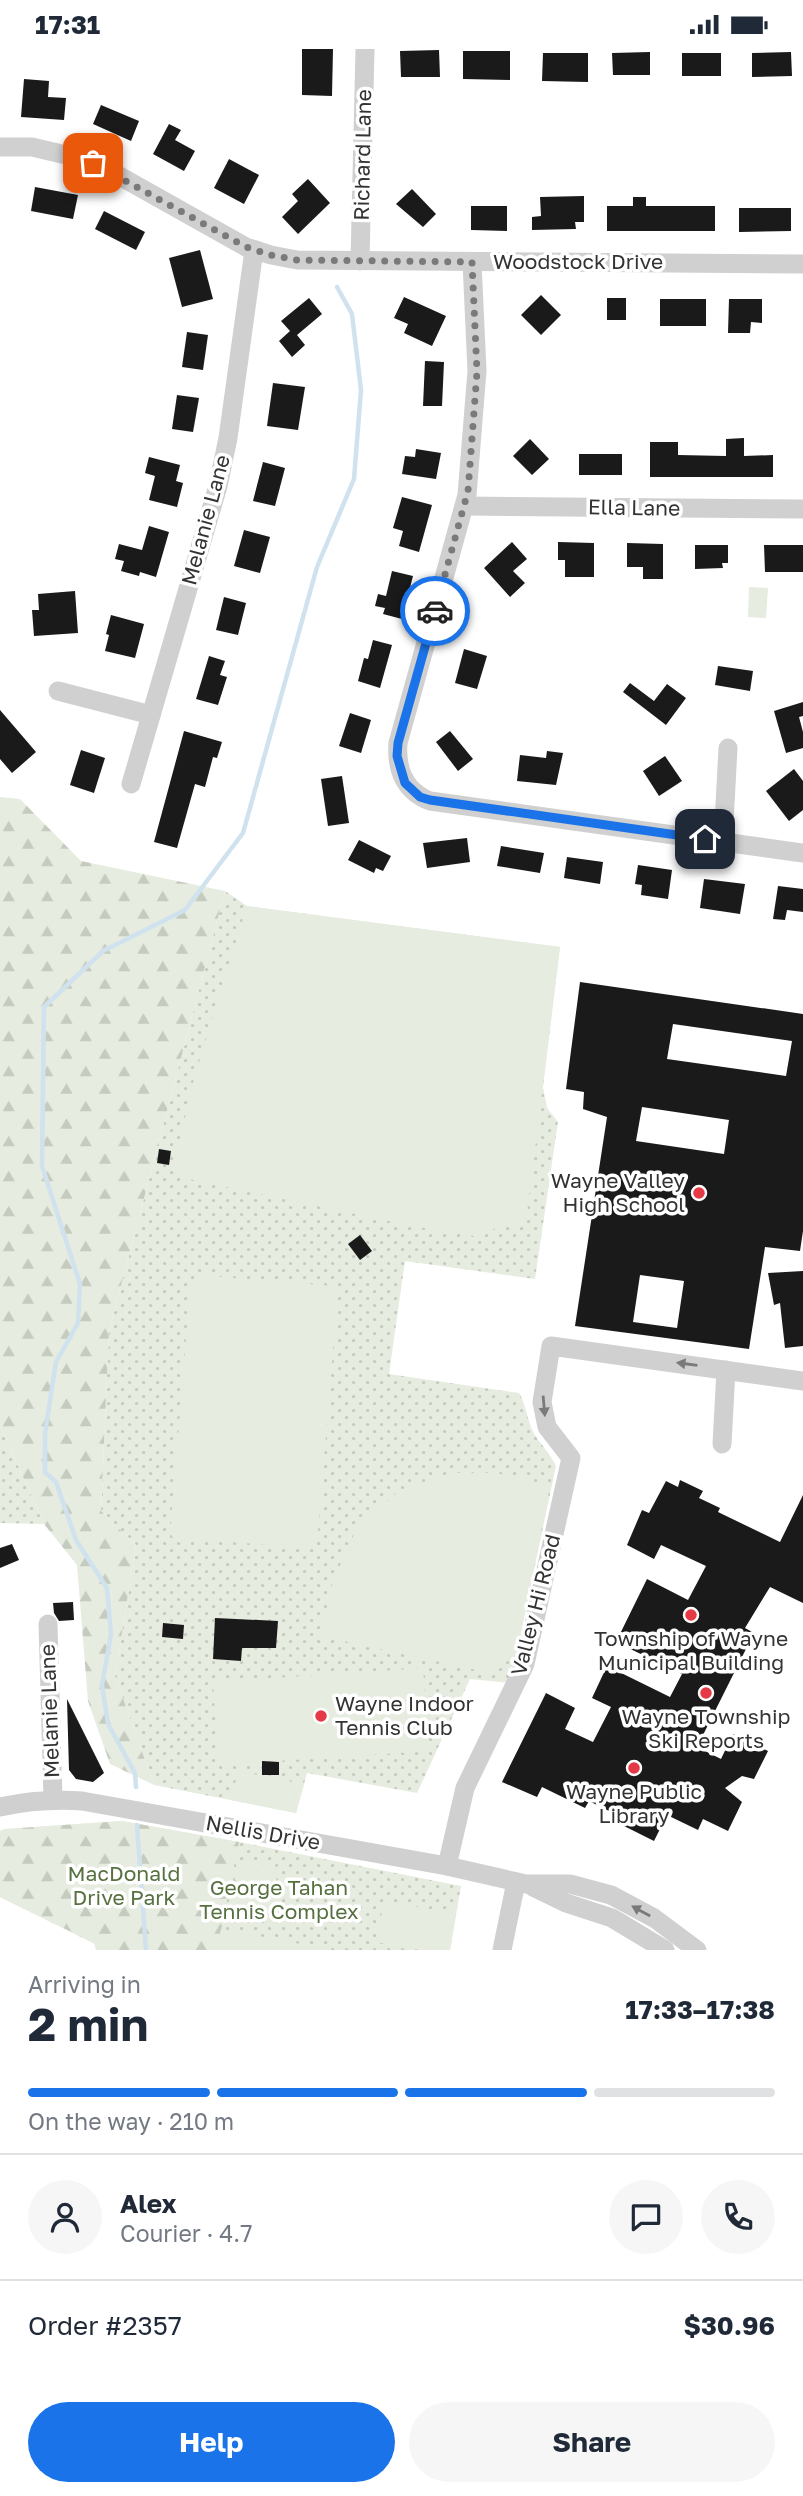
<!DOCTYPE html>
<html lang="en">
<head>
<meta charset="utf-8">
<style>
	:root { --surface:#fff; --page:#f6f6f7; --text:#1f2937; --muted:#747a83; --line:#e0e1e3; --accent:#1a73e8 }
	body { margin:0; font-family:"Golos Text",sans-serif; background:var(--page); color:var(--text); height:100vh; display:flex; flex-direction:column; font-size:26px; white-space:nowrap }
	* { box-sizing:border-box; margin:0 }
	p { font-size:23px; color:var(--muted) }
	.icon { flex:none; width:38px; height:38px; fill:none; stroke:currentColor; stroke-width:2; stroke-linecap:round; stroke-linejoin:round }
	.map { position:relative; height:1901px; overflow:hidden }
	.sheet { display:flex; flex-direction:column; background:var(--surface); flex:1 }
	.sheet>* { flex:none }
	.pin { position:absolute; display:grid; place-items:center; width:60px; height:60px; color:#fff; margin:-30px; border-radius:14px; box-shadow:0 4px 10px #0006 }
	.courier { position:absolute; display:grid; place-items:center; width:70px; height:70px; margin:-35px; border:5px solid #1a73e8; border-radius:50%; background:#fff; color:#222; box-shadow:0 2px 9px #0007 }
	.summary em { font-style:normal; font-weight:700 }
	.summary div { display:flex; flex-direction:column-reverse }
	.summary { display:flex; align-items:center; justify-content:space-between; height:119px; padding:0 28px }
	h1 { font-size:46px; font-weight:700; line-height:52px }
	.bar { display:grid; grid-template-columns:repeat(4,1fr); gap:10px 7px; align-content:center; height:84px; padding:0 28px }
	.bar i { height:9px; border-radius:5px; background:var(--line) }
	.bar .current { background:var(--accent) }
	.bar p { grid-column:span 4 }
	.line { display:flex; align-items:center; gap:18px; padding:0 28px; border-top:2px solid var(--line) }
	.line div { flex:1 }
	.round { display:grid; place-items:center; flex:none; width:74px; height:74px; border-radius:37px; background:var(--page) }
	.cta { display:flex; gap:14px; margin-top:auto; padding:14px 28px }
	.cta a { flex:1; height:80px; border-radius:42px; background:var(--accent); color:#fff; font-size:28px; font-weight:700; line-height:80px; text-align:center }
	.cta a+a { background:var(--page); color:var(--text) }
	.status { display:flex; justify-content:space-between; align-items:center; height:49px; padding:0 35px; background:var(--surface); direction:ltr }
	.status svg { height:19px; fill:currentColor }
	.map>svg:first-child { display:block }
	.grass { fill:url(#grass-dots) }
	.forest { fill:url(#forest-firs) }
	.pitch { fill:#e6ecdf }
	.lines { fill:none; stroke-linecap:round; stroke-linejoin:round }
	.stream { stroke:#cfe2ee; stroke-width:4.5 }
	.building { fill:#1a1a1a; fill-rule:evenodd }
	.minor { stroke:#d0d0d0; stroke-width:19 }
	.oneway { fill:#7a7a7a }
	.done { stroke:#7a7a7a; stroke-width:7; stroke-dasharray:0 12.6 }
	.route { stroke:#1a73e8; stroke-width:9 }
	.poi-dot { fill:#e63946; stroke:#fff; stroke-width:2.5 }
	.labels { text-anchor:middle; stroke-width:7; stroke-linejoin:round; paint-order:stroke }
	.street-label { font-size:21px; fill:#333; stroke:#fff }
	.poi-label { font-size:21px; fill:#333; stroke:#fff }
	.park-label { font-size:21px; fill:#56703f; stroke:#fff }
</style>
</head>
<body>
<div class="status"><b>17:31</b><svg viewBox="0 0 49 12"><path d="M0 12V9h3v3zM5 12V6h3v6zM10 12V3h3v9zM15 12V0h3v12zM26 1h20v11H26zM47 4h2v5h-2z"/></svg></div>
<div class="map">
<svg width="803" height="1901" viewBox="0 0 803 1901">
	<defs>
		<pattern id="grass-dots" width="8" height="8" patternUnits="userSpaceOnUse" patternTransform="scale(1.75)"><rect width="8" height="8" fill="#e6ecdf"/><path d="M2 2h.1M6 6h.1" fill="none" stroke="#c6cbc0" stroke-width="1.8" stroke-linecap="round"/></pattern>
		<pattern id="forest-firs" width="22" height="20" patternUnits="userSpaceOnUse" patternTransform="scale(1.75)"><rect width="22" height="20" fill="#e6ecdf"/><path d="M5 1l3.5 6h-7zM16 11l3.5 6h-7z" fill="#c6cbc0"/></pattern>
	</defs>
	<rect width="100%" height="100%" fill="#fff"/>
	<g class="grass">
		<path d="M225,842L247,857L560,898L543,1038L547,1059L558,1073L535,1230L405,1212L389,1325L519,1344C526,1356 527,1370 533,1383C540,1395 550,1404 556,1417L510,1634L470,1630L417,1744L307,1724L296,1764L154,1736L115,1627L136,1496L101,1462L109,1282Z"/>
		<path d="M0,1376L44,1475L0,1474Z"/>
		<path d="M122,1772L239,1793L461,1837L450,1901H107L0,1848V1782L6,1780Z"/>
	</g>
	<g class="forest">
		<path d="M0,748L20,750L81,812L225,842L109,1282L101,1462L136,1496L115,1627L154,1736L110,1715L88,1652L77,1516L44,1475L0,1376Z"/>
		<path d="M122,1772L239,1793L217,1901H96L94,1894L0,1848V1782L6,1780Z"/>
	</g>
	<g class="pitch">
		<path d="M749,538L768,539L766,569L748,568Z"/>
		<path d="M247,857L560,898L526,1172L512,1177L501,1176L480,1188L412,1177L179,1128L173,1119L195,1026Z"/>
		<path d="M195,1226L335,1237L337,1252L318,1483L315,1500L172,1488L171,1472L190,1241Z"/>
		<path d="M450,1424H496L550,1436L517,1605L491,1624L320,1587L333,1532L355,1483L397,1443Z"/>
		<path d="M423,1619L429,1702L218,1716L213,1633Z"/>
		<path d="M238,1722L304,1735L296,1764L231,1751Z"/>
		<path d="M238,1811L279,1818L275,1838L235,1831Z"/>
		<path d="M233,1836L274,1844L270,1864L229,1856Z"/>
		<path d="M384,1852L456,1865L450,1901H420L376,1893Z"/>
		<path d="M221,1880L332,1901H217Z"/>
	</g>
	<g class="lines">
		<g class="stream">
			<path d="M136,1738L135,1724L108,1675L102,1636L111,1585L107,1539L76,1491L56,1433L45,1423V1384L56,1313L78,1274L80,1235L42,1117L44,958L103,902L185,861L243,784L317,518L354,430L361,341L352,265L337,238"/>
			<path d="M137,1776L146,1901"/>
		</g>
	</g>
	<g class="building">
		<path d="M302,0H333L332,47L302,46Z"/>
		<path d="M439,1L440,28H401L400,2Z"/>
		<path d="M463,2H510V31L463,30Z"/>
		<path d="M650,3V26H613L612,4Z"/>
		<path d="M791,3L792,27L752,28V4Z"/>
		<path d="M543,4H588V33L542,32Z"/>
		<rect x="682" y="4" width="39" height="23"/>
		<path d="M24,30L49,32L48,48L66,49L64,71L21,68Z"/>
		<path d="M101,56L139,72L131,92L93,75Z"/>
		<path d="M169,75L181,81L175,91L195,102L184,122L153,105Z"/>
		<path d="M229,110L259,126L244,155L214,139Z"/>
		<path d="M308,130L330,154L298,185L282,168L298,152L292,145Z"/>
		<path d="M35,138L78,146L73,170L31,162Z"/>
		<path d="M412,140L436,165L423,178L396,155Z"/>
		<path d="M584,147V173H575L576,180L532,181V168L541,167L540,148Z"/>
		<path d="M633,148H646V157H715V182H607V157H633Z"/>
		<path d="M471,157H507V182L471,181Z"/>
		<path d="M739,159H791V182L739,183Z"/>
		<path d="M104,162L145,183L136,201L95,180Z"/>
		<path d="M200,201L213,250L182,258L169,209Z"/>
		<path d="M541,246L561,266L541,286L521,266Z"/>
		<path d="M404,248L446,267L432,297L404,284L408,275L394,269Z"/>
		<path d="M309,249L322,265L297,286L305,296L292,308L279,292L290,282L281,272Z"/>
		<rect x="607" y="249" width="19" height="22"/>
		<rect x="660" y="250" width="46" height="27"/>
		<path d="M729,250H762V274L751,273L750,284H728Z"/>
		<path d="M187,283L208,286L203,321L182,318Z"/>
		<path d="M425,312L444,313L442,357H423Z"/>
		<path d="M273,334L305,338L298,381L267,377Z"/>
		<path d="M177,346L199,349L193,383L172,380Z"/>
		<path d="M744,389V407L773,406V428H650V393H678V406L726,407V390Z"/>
		<path d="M530,390L549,410L532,426L513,407Z"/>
		<path d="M416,400L441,404L436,430L402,425L405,407L415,408Z"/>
		<rect x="579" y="405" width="43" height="21"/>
		<path d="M149,408L180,416L176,432L183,434L177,458L149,451L155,427L145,424Z"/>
		<path d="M263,413L285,419L275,457L253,452Z"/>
		<path d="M402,448L432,456L419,503L399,497L403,482L393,479Z"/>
		<path d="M149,477L169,483L156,528L140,523L139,527L121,522L124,512L115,510L119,495L142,501Z"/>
		<path d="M244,481L270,488L260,524L234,517Z"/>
		<path d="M512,493L527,510L513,522L525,534L510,548L484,519Z"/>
		<path d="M558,493L594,494V528H565V511H558Z"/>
		<path d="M627,494L663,495V530H643V518H627Z"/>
		<path d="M695,496H728V514H722L723,519L695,520Z"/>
		<path d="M764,496H803V523H765Z"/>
		<path d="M392,522L413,527L402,570L383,565L385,559L375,557L378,545L386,547Z"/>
		<path d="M75,542L78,584L34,587L32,561H39L38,545Z"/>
		<path d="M224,548L246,554L238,586L216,581Z"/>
		<path d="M111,566L144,575L135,609L105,602L109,586L106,585Z"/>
		<path d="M373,591L392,596L380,639L358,632L364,609L368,610Z"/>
		<path d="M464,600L487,607L477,640L455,634Z"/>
		<path d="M209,607L225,612L220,626L227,628L218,656L196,650Z"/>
		<path d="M718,617L753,622L750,642L715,636Z"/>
		<path d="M630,634L654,652L667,635L686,649L666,676L623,643Z"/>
		<path d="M803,653V667L799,668L803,683V699L786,704L774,662Z"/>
		<path d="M0,661L36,703L12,724L0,710Z"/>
		<path d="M350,664L371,671L361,704L339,697Z"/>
		<path d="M184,682L222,693L217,709L213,708L205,738L195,735L177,799L154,793Z"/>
		<path d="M450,682L473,710L458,722L436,693Z"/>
		<path d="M81,701L105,709L94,744L70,736Z"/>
		<path d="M547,702L563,704L556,736L517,732L520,706L546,709Z"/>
		<path d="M665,707L682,732L659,747L643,722Z"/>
		<path d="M794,720L803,732V761L789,772L766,742Z"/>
		<path d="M342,727L349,774L328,777L321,730Z"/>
		<path d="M467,789L470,813L427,819L423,794Z"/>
		<path d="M359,791L391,807L383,822L376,819L374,824L348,811Z"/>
		<path d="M501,797L544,804L540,824L497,817Z"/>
		<path d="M567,808L603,813L600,835L564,829Z"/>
		<path d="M638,816L672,821L668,850L641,846L642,836L635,835Z"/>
		<path d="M704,830L745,835L740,865L700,859Z"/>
		<path d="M778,837L803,840V863L787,861L785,871L773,870Z"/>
		<path d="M580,933L803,965V1182L800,1202L765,1198L749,1300L575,1277L607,1068L583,1060L584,1043L566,1040ZM673,975L792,992L786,1027L667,1010ZM642,1058L729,1071L724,1105L636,1092ZM640,1226L684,1232L677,1279L633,1273Z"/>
		<path d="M159,1100L171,1102L169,1116L157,1114Z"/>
		<path d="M360,1186L372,1202L360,1211L348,1195Z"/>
		<path d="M803,1222V1297L785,1299L780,1254L774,1256L768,1224Z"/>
		<path d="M680,1431L703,1442L699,1449L720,1459L718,1463L780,1493L803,1446V1554L770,1538L745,1579L754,1584L697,1698L721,1710L733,1685L768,1702L754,1730L742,1727L725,1739L742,1753L728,1782L703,1770L698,1781L667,1766L654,1792L614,1772L617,1766L589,1752L585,1759L542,1738L537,1748L502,1733L546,1644L575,1659L565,1680L593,1693L611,1658L592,1649L607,1617L670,1648L682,1625L616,1593L647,1530L688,1551L706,1517L661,1496L654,1510L627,1496L642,1461L649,1464L666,1432L678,1438Z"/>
		<path d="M12,1495L19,1511L0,1519V1499Z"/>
		<path d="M73,1553L74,1571L59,1572L54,1564L53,1554Z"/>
		<path d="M215,1569L278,1572L276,1599H242L241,1612L213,1610Z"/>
		<path d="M163,1574L184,1576L183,1590L162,1588Z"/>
		<path d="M67,1650L104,1724L93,1733L76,1730L69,1721Z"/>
		<path d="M262,1712L279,1713V1726H262Z"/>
	</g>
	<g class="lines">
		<g class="minor">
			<path d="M0,98H32L79,109L107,120L246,198L271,206L297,211L803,215"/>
			<path d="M360,212L365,0"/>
			<path d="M472,213L477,322L467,446L398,694C396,720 404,742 430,752L803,804"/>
			<path d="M464,457L803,460"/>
			<path d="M58,642L151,666"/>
			<path d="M131,735L218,437L228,389L254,201"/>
			<path d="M723,793L728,699"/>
			<path d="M722,1395L726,1321"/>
			<path d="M48,1575L53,1750"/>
			<path d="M0,1758C28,1752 53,1750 82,1752L447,1817L526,1835H570L611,1846L654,1869L697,1901"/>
			<path d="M447,1817L465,1739L525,1615L571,1409L547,1378L542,1353L551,1297L803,1332"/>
			<path d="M533,1838L566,1854L612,1869L665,1901"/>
			<path d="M502,1901L516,1833"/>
		</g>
	</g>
	<defs><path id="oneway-solid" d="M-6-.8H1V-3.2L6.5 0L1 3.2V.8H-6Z" transform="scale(1.75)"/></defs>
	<g class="oneway">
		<use href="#oneway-solid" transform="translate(687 1315) rotate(-172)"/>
		<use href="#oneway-solid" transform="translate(544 1357) rotate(85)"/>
		<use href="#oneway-solid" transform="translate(641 1862) rotate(-151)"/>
	</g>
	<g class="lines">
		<path class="done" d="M93,114L246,198L271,206L297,211L472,213L477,323L468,442L435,562"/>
		<path class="route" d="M435,562L398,694L397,707L405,734L420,748L430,751L705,790"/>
	</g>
	<g class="poi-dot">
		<circle cx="699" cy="1144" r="7"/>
		<circle cx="691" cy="1566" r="7"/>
		<circle cx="706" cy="1644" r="7"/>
		<circle cx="321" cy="1667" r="7"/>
		<circle cx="634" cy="1719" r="7"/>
	</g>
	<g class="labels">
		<g class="street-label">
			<text transform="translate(363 106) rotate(-89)" y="7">Richard Lane</text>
			<text x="578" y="220">Woodstock Drive</text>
			<text transform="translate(634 459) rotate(1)" y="7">Ella Lane</text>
			<text transform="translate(206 471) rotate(-75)" y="7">Melanie Lane</text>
			<text transform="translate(536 1556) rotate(-76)" y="7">Valley Hi Road</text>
			<text transform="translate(50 1662) rotate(-92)" y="7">Melanie Lane</text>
			<text transform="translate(263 1784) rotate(10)" y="7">Nellis Drive</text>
		</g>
		<g class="poi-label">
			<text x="685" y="1139" text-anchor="end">Wayne Valley<tspan x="685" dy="24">High School</tspan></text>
			<text x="691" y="1597">Township of Wayne<tspan x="691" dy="24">Municipal Building</tspan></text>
			<text x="335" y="1662" text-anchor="start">Wayne Indoor<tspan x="335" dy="24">Tennis Club</tspan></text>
			<text x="706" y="1675">Wayne Township<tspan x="706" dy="24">Ski Reports</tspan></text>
			<text x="634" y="1750">Wayne Public<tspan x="634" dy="24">Library</tspan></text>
		</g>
		<g class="park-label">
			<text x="124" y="1832">MacDonald<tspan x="124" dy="24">Drive Park</tspan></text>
			<text x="279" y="1846">George Tahan<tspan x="279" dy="24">Tennis Complex</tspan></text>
		</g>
	</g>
</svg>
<div class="pin" style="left:93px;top:114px;background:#ea580c"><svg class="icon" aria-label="bag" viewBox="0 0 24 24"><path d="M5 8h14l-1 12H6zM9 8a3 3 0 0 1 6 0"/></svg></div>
<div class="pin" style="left:705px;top:790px;background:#1f2937"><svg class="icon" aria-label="home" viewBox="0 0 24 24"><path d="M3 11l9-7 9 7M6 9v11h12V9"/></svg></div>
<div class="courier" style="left:435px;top:562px"><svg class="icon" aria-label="car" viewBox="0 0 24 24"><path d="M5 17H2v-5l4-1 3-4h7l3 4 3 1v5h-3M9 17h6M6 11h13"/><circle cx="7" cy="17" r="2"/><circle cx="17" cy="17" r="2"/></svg></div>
</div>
<section class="sheet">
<div class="summary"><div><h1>2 min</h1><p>Arriving in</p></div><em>17:33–17:38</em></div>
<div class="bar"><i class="current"></i><i class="current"></i><i class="current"></i><i></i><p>On the way · 210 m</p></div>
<div class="line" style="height:126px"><a class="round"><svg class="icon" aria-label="person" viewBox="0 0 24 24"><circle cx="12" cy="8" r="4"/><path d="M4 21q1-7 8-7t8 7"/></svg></a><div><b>Alex</b><p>Courier · 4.7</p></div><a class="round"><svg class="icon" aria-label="chat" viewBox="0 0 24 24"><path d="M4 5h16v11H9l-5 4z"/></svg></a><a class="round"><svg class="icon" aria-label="phone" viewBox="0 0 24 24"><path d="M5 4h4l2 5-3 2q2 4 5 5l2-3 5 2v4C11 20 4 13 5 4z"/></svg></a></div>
<div class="line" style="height:91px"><div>Order #2357</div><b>$30.96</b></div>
<div class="cta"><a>Help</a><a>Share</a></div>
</section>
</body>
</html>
